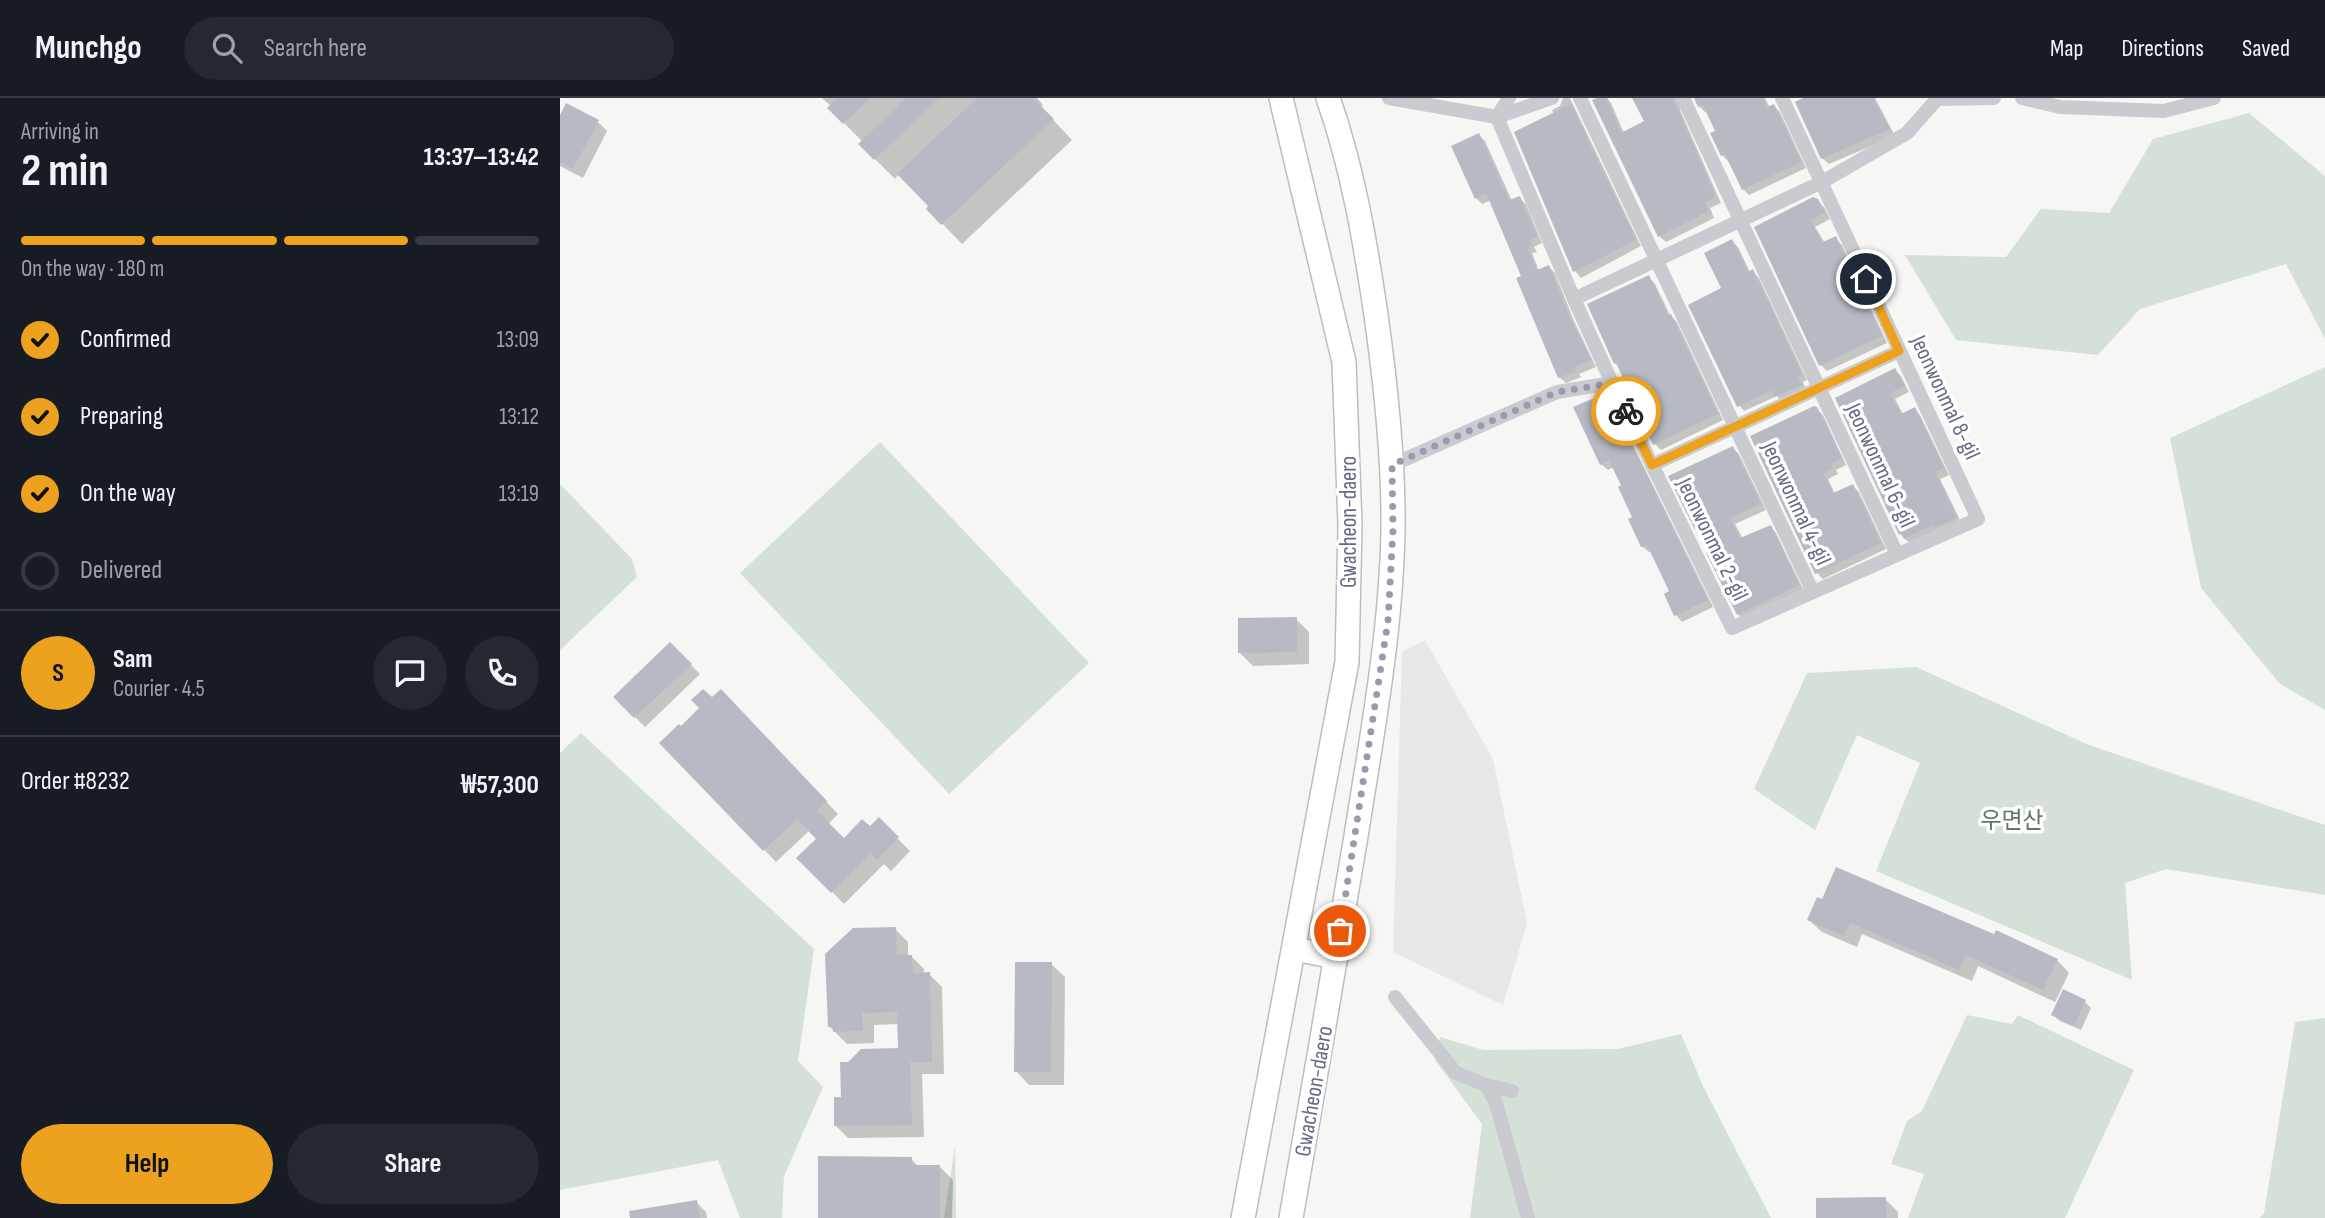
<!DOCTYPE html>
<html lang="en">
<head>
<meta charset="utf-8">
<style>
	:root { --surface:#171b24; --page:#242831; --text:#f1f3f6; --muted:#9ea1a6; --line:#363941; --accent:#eca21f }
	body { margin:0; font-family:"Sofia Sans Condensed","Noto Sans KR",sans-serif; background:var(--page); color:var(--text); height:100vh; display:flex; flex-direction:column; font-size:26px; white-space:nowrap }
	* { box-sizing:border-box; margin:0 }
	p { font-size:23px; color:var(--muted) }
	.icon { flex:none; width:38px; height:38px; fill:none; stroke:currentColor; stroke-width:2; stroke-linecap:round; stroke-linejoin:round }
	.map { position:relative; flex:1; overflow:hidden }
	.panel { display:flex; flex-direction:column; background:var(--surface); width:560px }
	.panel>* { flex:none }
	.pin { position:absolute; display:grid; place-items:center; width:60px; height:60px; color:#fff; margin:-30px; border:4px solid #fff; border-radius:50%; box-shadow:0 2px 7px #0007 }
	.courier { position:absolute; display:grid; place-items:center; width:70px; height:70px; margin:-35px; border:5px solid #eca21f; border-radius:50%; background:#fff; color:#222; box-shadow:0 2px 9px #0007 }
	.summary em { font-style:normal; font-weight:700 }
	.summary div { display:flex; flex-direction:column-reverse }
	.summary { display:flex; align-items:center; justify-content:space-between; height:119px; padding:0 21px }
	h1 { font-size:46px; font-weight:700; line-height:52px }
	.bar { display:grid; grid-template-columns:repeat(4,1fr); gap:10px 7px; align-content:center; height:84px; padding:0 21px }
	.bar i { height:9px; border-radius:5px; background:var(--line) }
	.bar .current { background:var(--accent) }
	.bar p { grid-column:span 4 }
	.line { display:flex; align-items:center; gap:18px; padding:0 21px; border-top:2px solid var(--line) }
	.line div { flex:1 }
	.round { display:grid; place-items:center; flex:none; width:74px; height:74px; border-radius:37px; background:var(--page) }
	ol { padding:0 21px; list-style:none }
	li { display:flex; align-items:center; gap:21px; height:77px }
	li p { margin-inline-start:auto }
	li .icon { padding:7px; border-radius:50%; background:var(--accent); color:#111; stroke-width:4 }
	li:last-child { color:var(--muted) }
	li i { width:38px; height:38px; border:4px solid var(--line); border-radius:50% }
	.action { display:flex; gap:14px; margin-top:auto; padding:14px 21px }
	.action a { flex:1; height:80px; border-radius:42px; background:var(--accent); color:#111; font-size:28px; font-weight:700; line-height:80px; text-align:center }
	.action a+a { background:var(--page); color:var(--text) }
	header { display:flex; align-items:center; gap:42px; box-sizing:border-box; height:98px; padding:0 35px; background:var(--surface); border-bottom:2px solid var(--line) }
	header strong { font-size:33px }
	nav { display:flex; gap:38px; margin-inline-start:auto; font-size:24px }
	.search { width:490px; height:63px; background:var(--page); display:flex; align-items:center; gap:18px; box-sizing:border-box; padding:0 24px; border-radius:38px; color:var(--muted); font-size:26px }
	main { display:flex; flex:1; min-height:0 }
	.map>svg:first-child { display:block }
	.built { fill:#e7e8e7 }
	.green { fill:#d5e0d6 }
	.shadow { fill:#0003 }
	.building { fill:#b8bac3 }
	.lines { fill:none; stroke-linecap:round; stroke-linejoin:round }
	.primary-casing { stroke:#bcbdc3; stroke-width:26 }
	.minor { stroke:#cacbd0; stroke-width:14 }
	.primary { stroke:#fff; stroke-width:23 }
	.done { stroke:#989bad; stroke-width:7; stroke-dasharray:0 12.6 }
	.route { stroke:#eca21f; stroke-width:9 }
	.labels { text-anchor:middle; stroke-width:7; stroke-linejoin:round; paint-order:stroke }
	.street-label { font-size:23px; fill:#656a87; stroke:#fff }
	.park-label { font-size:23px; fill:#607965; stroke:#fff }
</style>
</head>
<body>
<header>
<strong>Munchgo</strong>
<div class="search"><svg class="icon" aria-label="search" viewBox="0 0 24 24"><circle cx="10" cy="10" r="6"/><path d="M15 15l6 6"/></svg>Search here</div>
<nav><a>Map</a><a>Directions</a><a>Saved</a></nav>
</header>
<main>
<section class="panel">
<div class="summary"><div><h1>2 min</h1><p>Arriving in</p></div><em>13:37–13:42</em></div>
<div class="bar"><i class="current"></i><i class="current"></i><i class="current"></i><i></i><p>On the way · 180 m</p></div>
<ol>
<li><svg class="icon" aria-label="check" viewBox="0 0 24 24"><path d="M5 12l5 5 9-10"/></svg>Confirmed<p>13:09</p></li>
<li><svg class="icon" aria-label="check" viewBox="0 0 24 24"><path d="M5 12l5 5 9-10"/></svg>Preparing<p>13:12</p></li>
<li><svg class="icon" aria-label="check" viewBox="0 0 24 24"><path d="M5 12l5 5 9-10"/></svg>On the way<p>13:19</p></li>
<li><i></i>Delivered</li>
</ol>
<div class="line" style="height:126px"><b class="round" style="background:var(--accent);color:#111">S</b><div><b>Sam</b><p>Courier · 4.5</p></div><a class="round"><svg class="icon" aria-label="chat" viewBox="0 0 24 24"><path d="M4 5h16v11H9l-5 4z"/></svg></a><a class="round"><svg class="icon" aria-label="phone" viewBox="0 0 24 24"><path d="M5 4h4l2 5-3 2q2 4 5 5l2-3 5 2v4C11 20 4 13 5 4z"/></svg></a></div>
<div class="line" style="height:91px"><div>Order #8232</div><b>₩57,300</b></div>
<div class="action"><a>Help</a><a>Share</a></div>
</section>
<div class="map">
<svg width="1765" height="1120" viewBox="0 0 1765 1120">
	<rect width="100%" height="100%" fill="#f6f7f4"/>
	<path class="built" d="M865,542L933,661L967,825L943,907L833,854L842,554Z"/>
	<g class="green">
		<path d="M1689,15L1765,78V241L1726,166L1580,211L1538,257L1396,242L1345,157L1446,159L1481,111L1549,115L1593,41Z"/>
		<path d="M1765,269V612L1720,586L1641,490L1610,340Z"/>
		<path d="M320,344L529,565L389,696L180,475Z"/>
		<path d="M0,386L72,461L77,479L0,552Z"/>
		<path d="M1356,569L1529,647L1765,727V797L1606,771L1565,785L1572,882L1316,773L1360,665L1297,637L1255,732L1194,691L1247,575Z"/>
		<path d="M21,635L254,851L238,963L263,989L224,1078L222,1120H180L158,1062L0,1092V655Z"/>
		<path d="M1407,917L1452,926L1458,917L1574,972L1505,1120H1348L1364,1076L1331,1066L1347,1023L1362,1013Z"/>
		<path d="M1765,920V1120H1700L1704,1115L1735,924Z"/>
		<path d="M1121,936L1143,988L1211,1120H910L922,1026L875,962L880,939L923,952L1057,951Z"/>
		<path d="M395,1048L396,1120H384Z"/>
	</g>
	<g class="shadow">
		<path d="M262,0H477L483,7L481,9L512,42L402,146L368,111L371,108L339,76L335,81L315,61L303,44L269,10L271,8Z"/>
		<path d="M1003,0H1010L1081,148L1021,180L1015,173L956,35L994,16L992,12L1000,8Z"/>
		<path d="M1042,0H1047L1051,5L1064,35L1086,24L1074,0H1122L1120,12L1161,105L1150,110L1154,120L1106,144L1099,138Z"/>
		<path d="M1135,0H1205L1210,10L1214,8L1220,14L1246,70L1189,97L1183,91L1168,63L1162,57L1157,34L1148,14L1146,15L1139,8Z"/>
		<path d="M1248,0H1315L1335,38L1269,66L1262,60Z"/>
		<path d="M0,21L38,24L47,33L23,80L0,68Z"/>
		<path d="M919,37L925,43L952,103L959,100L966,106L982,145L974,149L977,154L972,155L979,173L989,169L995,175L1014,223L1036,269L1019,276L1021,279L1006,285L999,279L963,179L931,102L922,106L916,100Z"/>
		<path d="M1257,103L1264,109L1270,121L1255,129L1265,145L1275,140L1282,147L1327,245L1267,273L1261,267L1196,130Z"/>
		<path d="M1172,143L1178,149L1190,174L1192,173L1199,180L1247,282L1243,284L1247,293L1222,304L1217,298L1184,313L1178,306L1163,191Z"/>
		<path d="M1089,179L1095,186L1110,217L1117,224L1163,322L1101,352L1095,346L1069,294L1072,293L1061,270L1055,265Z"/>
		<path d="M1335,272L1341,278L1349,294L1335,301L1343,316L1354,311L1360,317L1389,377L1380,381L1402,426L1351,446L1340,436L1277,301Z"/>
		<path d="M1043,298L1055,310L1153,509L1122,524L1116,517L1106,497L1111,494L1092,453L1089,454L1082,448L1075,420L1054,369L1048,372L1041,366Z"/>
		<path d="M1256,310L1263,317L1286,367L1276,372L1278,376L1268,381L1275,396L1293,388L1299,394L1326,451L1263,481L1257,475Z"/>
		<path d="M1173,350L1179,356L1206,412L1175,426L1183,441L1210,429L1216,435L1244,493L1184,523L1178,516L1158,452L1150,433L1142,437L1136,431Z"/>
		<path d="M736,521L749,534V566L693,568L680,555Z"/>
		<path d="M110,546L140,576L85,629L55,599Z"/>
		<path d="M152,602L173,605L278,716L268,726L284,742L310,731L319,722L350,753L331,773L324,766L284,806L239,760L258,741L250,732L216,764L101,645L121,631Z"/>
		<path d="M1258,802L1497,862L1509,875L1495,904L1418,868L1412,883L1302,836L1297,849L1262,834L1249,822Z"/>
		<path d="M335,831L348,844V859H352L364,871V876H369L382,889L384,976H362L364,1039L288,1040L275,1027L340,951L339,926L314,927V945L287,946L270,929Z"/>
		<path d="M491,866L505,879L504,987H469L456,973Z"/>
		<path d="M1504,894L1525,904L1531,910L1521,932L1500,923L1493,917Z"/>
		<path d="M351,1061L359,1069H380L393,1082L392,1120H259Z"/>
		<path d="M1325,1101L1338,1114V1120H1258Z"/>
		<path d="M136,1104L146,1114L147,1120H73Z"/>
	</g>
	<g class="building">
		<path d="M277,0H310L283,26L267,10Z"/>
		<path d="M346,0H379L314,62L298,46Z"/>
		<path d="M417,0H473L494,21L381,127L366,111L368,108L337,76Z"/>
		<path d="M1037,0H1047L1061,35L1084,23L1072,0H1113L1156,99L1145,104L1149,113L1098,139L1032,2Z"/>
		<path d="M1134,0H1203L1207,9L1214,6L1241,64L1182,92L1165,56L1161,58L1150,35L1155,33L1143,7L1138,9Z"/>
		<path d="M1243,0H1313L1330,31L1261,61L1235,4Z"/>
		<path d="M6,5L39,22L13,71L0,65V17Z"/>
		<path d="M1011,6L1076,142L1013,174L954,34Z"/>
		<path d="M919,35L949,102L960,98L977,139L969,142L972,147L967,149L977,172L989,167L1008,215L1031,262L1014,269L1016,273L998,280L956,180L961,178L926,95L915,101L891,48Z"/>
		<path d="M1253,99L1258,101L1265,114L1250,122L1263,144L1276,138L1322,238L1259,268L1194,129Z"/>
		<path d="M1172,141L1188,174L1193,171L1242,276L1238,278L1242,287L1215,299L1212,292L1177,309L1128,207L1161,190L1144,155Z"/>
		<path d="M1089,177L1108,217L1111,216L1158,316L1093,347L1067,293L1069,292L1056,265L1054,266L1027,206Z"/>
		<path d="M1335,270L1345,288L1330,295L1341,316L1355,309L1384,370L1375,374L1397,420L1374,430L1372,427L1344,441L1341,435L1339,437L1275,300Z"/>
		<path d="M1044,296L1047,303L1050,302L1148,502L1114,518L1104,496L1109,493L1087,447L1081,449L1068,421L1072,419L1058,389L1061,387L1049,363L1040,367L1013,309Z"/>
		<path d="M1254,308L1257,309L1282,360L1271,366L1273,370L1263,375L1273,395L1293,386L1321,445L1255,476L1190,338Z"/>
		<path d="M1173,348L1201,406L1170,420L1180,440L1211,427L1239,487L1177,517L1146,455L1156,451L1145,427L1135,432L1108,378Z"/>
		<path d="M737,519V554L678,555V520Z"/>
		<path d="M110,544L132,566L74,620L53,599Z"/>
		<path d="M143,591L152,599L161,591L267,703L257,713L284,740L302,721L310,728L319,719L339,739L317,762L311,755L271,795L236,760L256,741L237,721L203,753L99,645L119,626L121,628L139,610L131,602Z"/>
		<path d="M1276,769L1434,836L1436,832L1498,861L1483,892L1406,857L1399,872L1290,825L1284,838L1247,822L1257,799L1262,801Z"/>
		<path d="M336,829L337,857H352L353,875L370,874L372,964H350L352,1027L274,1028V999H281L280,964H288L301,951L338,950L337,914L302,915L303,933L273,934V929H268L265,856L293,830Z"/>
		<path d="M455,864H492L491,974H454Z"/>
		<path d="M1503,891L1526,902L1514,928L1491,917Z"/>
		<path d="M258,1058L352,1059V1067H380V1120H258Z"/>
		<path d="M1326,1099V1120H1256V1100Z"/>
		<path d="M137,1102L140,1120H70L69,1113Z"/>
	</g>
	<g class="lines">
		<g class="primary-casing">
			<g id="primary">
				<path d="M734,851L776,859"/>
				<path d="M683,1120L787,564L790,427L784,264L721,0"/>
				<path d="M731,1120C753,993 775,865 796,738C812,637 831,535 833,433C834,360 826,288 816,217C805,143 793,71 768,0"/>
			</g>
		</g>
		<g class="minor">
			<path d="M829,0L937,19L992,0"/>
			<path d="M1020,0L1253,494"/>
			<path d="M1123,0L1337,456"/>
			<path d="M1462,0L1500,9L1604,13L1654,0"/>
			<path d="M937,19L1014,201L1052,285L1172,530L1418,421L1222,0"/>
			<path d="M937,19L949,0"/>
			<path d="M1014,201L1262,84L1347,35L1377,1L1434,0"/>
			<path d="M832,367L997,294L1052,285"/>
			<path d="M1092,367L1339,253"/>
			<path d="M835,899L896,975L926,987L936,1005L968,1120"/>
			<path d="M926,987L952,993"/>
		</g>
		<use href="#primary" class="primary"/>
	</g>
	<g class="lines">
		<path class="done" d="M780,833L828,523L833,432L832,367L997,294L1052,285L1066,313"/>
		<path class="route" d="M1066,313L1092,367L1339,253L1306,181"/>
	</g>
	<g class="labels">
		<g class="street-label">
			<text transform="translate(1386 299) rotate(65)" y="8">Jeonwonmal 8-gil</text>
			<text transform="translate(1321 367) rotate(65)" y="8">Jeonwonmal 6-gil</text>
			<text transform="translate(1237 405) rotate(65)" y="8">Jeonwonmal 4-gil</text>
			<text transform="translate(788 424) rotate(-90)" y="8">Gwacheon-daero</text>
			<text transform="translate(1153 441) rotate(64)" y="8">Jeonwonmal 2-gil</text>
			<text transform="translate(753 993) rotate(-80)" y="8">Gwacheon-daero</text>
		</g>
		<g class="park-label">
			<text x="1452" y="730">우면산</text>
		</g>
	</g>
</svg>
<div class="pin" style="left:780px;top:833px;background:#ea580c"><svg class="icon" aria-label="bag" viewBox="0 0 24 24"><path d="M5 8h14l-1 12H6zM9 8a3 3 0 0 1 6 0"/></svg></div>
<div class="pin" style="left:1306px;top:181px;background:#1f2937"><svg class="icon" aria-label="home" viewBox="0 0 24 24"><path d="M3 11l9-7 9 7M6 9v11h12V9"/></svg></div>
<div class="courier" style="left:1066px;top:313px"><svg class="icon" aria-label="bike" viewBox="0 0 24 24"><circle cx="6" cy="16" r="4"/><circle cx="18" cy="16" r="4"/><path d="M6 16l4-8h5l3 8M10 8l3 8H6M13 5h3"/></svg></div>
</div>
</main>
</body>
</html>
